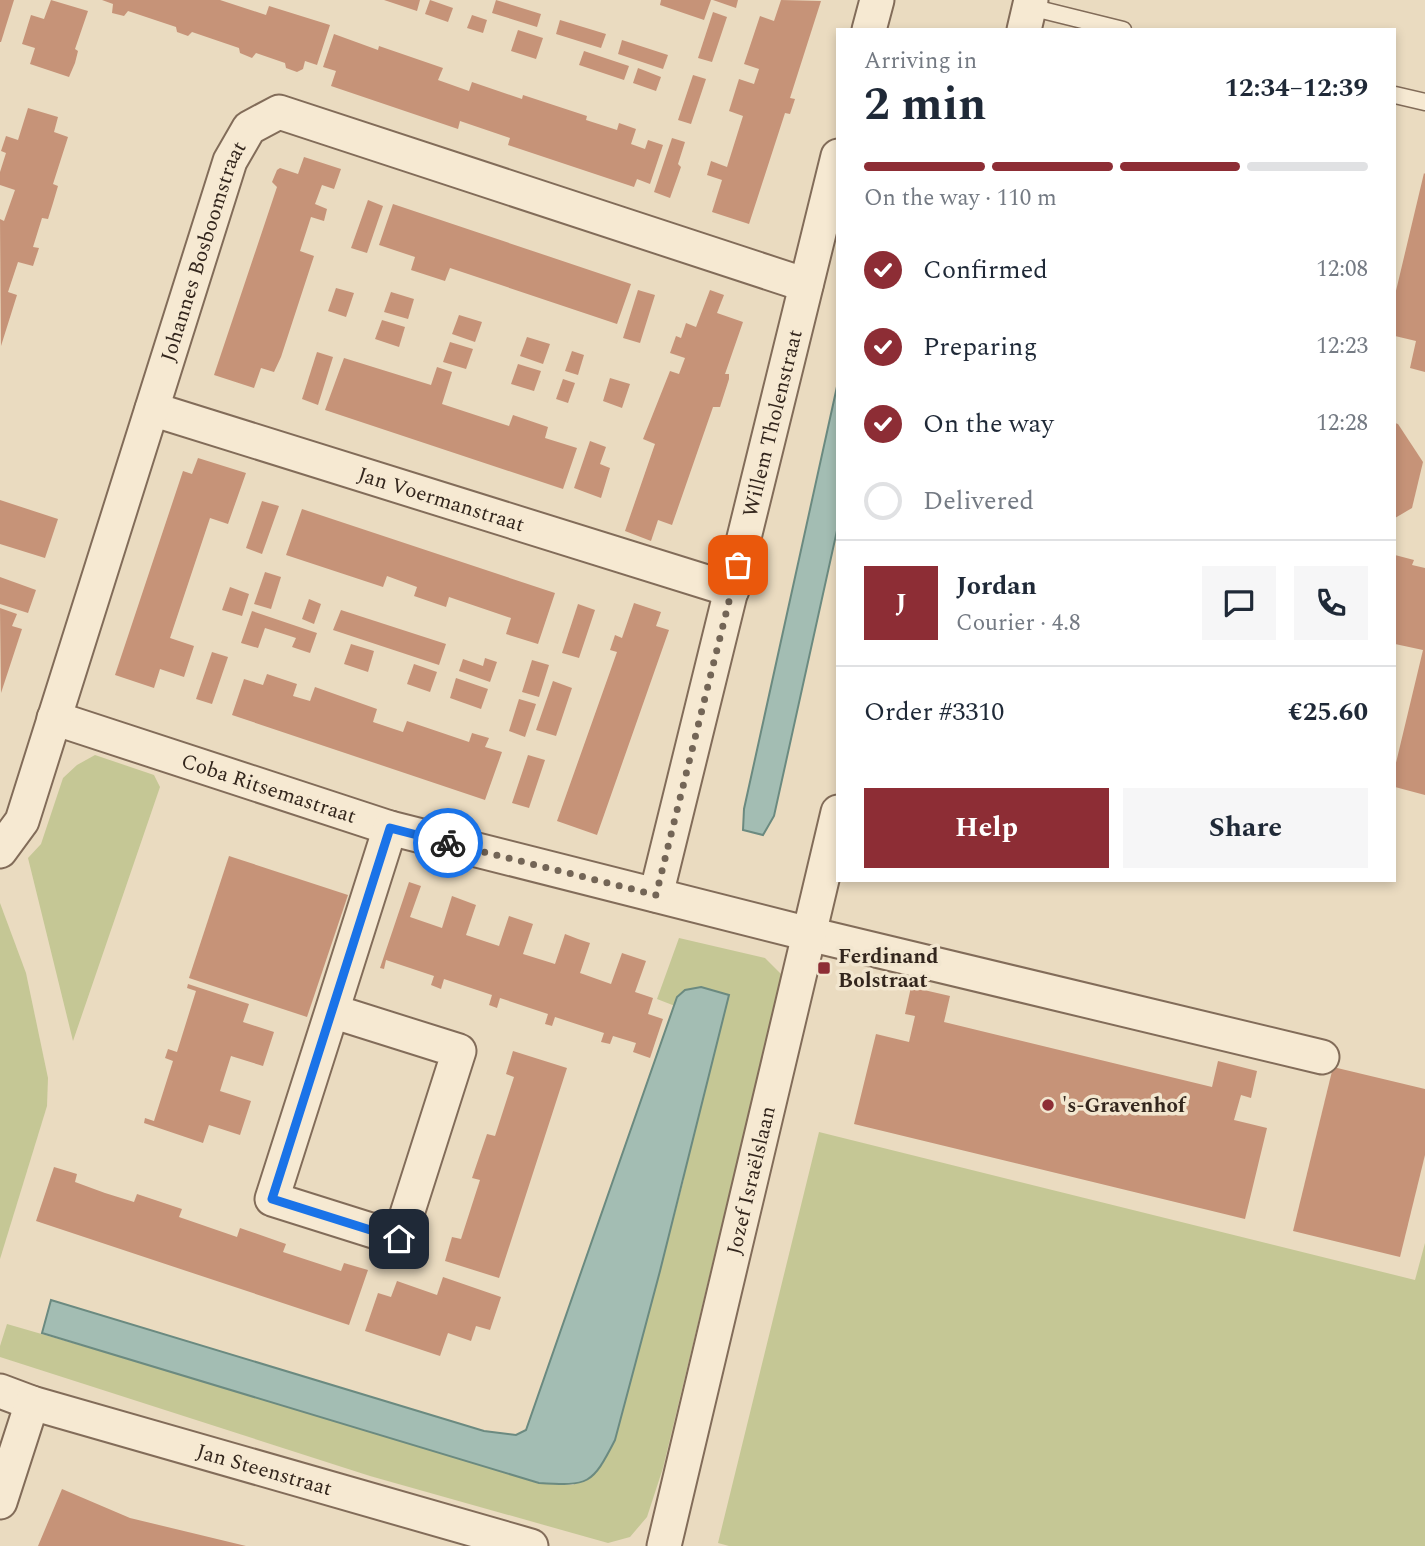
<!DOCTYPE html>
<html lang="en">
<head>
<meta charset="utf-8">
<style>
	:root { --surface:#fff; --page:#f6f6f7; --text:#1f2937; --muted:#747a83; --line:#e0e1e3; --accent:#8d2d35 }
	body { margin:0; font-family:Spectral,serif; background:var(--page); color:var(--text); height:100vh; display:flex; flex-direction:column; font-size:26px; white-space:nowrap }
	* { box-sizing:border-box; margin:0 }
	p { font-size:23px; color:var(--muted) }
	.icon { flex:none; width:38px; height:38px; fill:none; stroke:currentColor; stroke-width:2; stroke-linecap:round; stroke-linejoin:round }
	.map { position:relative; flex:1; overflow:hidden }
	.side { position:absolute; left:836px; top:28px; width:560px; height:854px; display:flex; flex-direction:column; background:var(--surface); border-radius:0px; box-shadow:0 4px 10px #0003 }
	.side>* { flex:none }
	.pin { position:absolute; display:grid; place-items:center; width:60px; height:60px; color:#fff; margin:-30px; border-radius:14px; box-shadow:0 4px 10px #0006 }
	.courier { position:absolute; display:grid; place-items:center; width:70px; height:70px; margin:-35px; border:5px solid #1a73e8; border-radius:50%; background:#fff; color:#222; box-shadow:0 2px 9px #0007 }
	.overview em { font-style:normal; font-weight:700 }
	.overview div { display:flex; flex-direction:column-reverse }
	.overview { display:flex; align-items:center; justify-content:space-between; height:119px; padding:0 28px }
	h1 { font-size:46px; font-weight:700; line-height:52px }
	.bar { display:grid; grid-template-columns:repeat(4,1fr); gap:10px 7px; align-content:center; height:84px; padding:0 28px }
	.bar i { height:9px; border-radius:5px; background:var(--line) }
	.bar .active { background:var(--accent) }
	.bar p { grid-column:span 4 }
	.line { display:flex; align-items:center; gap:18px; padding:0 28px; border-top:2px solid var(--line) }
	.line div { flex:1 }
	.round { display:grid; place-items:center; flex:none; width:74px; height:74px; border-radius:0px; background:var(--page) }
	ol { padding:0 28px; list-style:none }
	li { display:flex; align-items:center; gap:21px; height:77px }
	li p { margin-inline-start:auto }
	li .icon { padding:7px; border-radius:50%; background:var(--accent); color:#fff; stroke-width:4 }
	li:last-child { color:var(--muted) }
	li i { width:38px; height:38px; border:4px solid var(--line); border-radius:50% }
	.action { display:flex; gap:14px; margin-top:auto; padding:14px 28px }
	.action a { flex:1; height:80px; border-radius:0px; background:var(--accent); color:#fff; font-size:28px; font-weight:700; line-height:80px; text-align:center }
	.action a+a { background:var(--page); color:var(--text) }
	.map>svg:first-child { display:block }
	.green { fill:#c5c795 }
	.water { fill:#a3bdb3; stroke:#6b8a80; stroke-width:2 }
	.building { fill:#c69378 }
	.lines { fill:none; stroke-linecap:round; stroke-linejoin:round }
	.service-casing { stroke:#826c59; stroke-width:19 }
	.minor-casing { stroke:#826c59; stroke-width:37 }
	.service { stroke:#f6e9d2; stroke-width:16 }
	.minor { stroke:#f6e9d2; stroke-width:33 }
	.done { stroke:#736556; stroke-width:7; stroke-dasharray:0 12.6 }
	.route { stroke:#1a73e8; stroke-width:9 }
	.poi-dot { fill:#8d2d35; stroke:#f2e6cf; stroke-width:2.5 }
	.labels { text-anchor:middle; stroke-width:7; stroke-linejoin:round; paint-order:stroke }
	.street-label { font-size:21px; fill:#33261d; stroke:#f2e6cf }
	.poi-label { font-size:21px; font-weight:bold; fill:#33261d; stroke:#f2e6cf; text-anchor:start }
</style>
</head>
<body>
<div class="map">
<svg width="1425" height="1546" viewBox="0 0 1425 1546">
	<rect width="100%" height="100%" fill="#eadbc0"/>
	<g class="green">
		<path d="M95,755L154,775L160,787L73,1041L28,858L41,844L63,778L77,765Z"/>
		<path d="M0,903L26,973L48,1078L47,1106L0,1259Z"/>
		<path d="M679,938L765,958L782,975L663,1468L647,1517L630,1537L608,1543L370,1476L0,1357V1346L7,1324L242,1392L539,1483L573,1485L602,1465L615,1440L684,1179L677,997L675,1006L657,999Z"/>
		<path d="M819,1132L1415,1280L1425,1243V1546H729L718,1543Z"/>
	</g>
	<g class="water">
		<path d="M838,382V526L774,816L763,835L743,830L744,809Z"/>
		<path d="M701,987L729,995L660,1271L615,1440C592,1485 589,1486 539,1483L42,1333L51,1300L484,1431L516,1435L526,1430L677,997L685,990Z"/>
	</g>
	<g class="building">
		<path d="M0,0H14L1,42H0Z"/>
		<path d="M51,0L88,11L75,49L78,51L75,63L69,77L30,64L35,48L22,44L31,15L44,19Z"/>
		<path d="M102,0H220L266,15L269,6L330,25L317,65L305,61L303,69L297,72L286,68L285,63L256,53L252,58L240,53L239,48L192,32L188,36L177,32L176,27L128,11L124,16L112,13L113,4Z"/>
		<path d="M384,0H420L417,11Z"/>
		<path d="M430,0L453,8L448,22L425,14Z"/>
		<path d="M496,0L541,14L537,27L492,13Z"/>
		<path d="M661,0H711L704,20L660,5Z"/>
		<path d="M713,0H738L736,8Z"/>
		<path d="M781,0L821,1L790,98L795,99L790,114L785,113L749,224L712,212L722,180L707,175L711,161L727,167L743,116L729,111L739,79L754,84L759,69L744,64L760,16L774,21Z"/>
		<path d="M713,12L727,17L712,62L698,58Z"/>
		<path d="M472,15L487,20L483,33L467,28Z"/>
		<path d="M560,20L606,34L601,48L556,34Z"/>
		<path d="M518,30L543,38L536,59L511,51Z"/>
		<path d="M334,34L378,50L379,46L443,68L438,80L469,91L472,82L522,99L523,95L587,116L586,120L617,130L619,123L636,129L631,144L645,149L648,140L663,145L650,184L637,179L634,187L508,145L510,138L460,121L458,129L331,86L336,71L323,67Z"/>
		<path d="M622,40L668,55L663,69L618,54Z"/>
		<path d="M584,51L629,66L624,80L579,65Z"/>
		<path d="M638,68L661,77L656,91L633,83Z"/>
		<path d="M693,75L706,79L691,124L678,120Z"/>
		<path d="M28,108L58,117L54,132L68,137L53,184L58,186L53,203L48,219L42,218L33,247L39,248L33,266L18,262L8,292L17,295L1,346L0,219L4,221L15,190L0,185V172L6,153L1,151L6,136L18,140Z"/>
		<path d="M672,138L685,142L678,164L681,167L670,198L654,192Z"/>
		<path d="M304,157L341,169L334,189L322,185L315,204L327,209L324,221L311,217L300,251L314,256L281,357L274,372L261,368L254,388L214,375L277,187L272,182L277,170L280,168L298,174Z"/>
		<path d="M1424,173L1425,174V372L1410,368L1416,341L1395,336V295Z"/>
		<path d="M368,200L383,206L367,253L351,248Z"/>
		<path d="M393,204L631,284L617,324L450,268L445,281L411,270L415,257L379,245Z"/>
		<path d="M336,288L354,293L346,317L328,311Z"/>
		<path d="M638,290L655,295L640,343L623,338Z"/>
		<path d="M710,290L724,295L717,313L743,322L725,374H729V379L720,407H713L672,525L658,520L651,541L625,531L655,444L643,439L670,371L679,374L685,358L670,353L676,336L681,338L686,323L696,327Z"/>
		<path d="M391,292L414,299L408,319L384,312Z"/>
		<path d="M459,315L482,322L475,342L452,334Z"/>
		<path d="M382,320L405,327L399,347L375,339Z"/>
		<path d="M527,337L550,344L543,364L520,356Z"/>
		<path d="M450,342L473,349L466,369L443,362Z"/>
		<path d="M572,351L584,355L578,375L565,371Z"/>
		<path d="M317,352L333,357L318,405L302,399Z"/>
		<path d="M344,358L431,385L437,367L452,372L442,404L509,426L513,415L548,427L545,438L577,448L563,489L325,410Z"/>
		<path d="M518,364L541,371L534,391L511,384Z"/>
		<path d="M610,378L630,384L622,408L603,401Z"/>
		<path d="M563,379L575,383L568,403L556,399Z"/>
		<path d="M1395,423L1398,424L1423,462L1412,508L1395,518Z"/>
		<path d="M590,441L606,447L600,464L610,468L601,498L574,488Z"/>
		<path d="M198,458L246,473L228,524L210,518L170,638L194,646L184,677L160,669L154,688L115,675L183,471L192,474Z"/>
		<path d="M0,500L58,519L45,558L0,544Z"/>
		<path d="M262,501L279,506L262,554L246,548Z"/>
		<path d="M302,509L555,593L538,644L506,634L511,618L449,597L446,607L414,596L417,587L387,576L383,587L286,555Z"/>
		<path d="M1395,555L1414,560L1412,565L1425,568V795L1395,787V767L1423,650L1395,644Z"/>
		<path d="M265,572L281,577L271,609L254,604Z"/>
		<path d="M0,577L36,590L28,613L0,604Z"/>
		<path d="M230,587L249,594L242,616L222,610Z"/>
		<path d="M309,599L321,604L314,624L302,619Z"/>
		<path d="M634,603L661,612L656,626L669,630L597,835L557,821L617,652L610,650L615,635L622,638Z"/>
		<path d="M578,604L595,610L579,658L562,653Z"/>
		<path d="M0,608L17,614L12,626L22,629L1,693Z"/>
		<path d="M341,610L446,644L439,665L333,630Z"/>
		<path d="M252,611L317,633L310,653L292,647L296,638L265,628L258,648L241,643Z"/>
		<path d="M351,644L374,651L368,672L344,664Z"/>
		<path d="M212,652L228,657L212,704L196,699Z"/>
		<path d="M485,658L497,662L490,682L459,671L463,659L483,666Z"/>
		<path d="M532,660L549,665L539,697L522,692Z"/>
		<path d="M414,664L437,672L430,692L407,684Z"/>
		<path d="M267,674L297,684L293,696L310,701L315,687L377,709L373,722L403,732L407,721L469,742L472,733L489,738L485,747L502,752L485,800L232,715L244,679L263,685Z"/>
		<path d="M456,678L488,689L481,709L450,698Z"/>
		<path d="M553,681L572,688L556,736L536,730Z"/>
		<path d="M519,699L536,704L525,737L509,731Z"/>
		<path d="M528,755L545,760L529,808L512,803Z"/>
		<path d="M229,856L348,895L307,1017L189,978Z"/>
		<path d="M409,882L421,886L410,917L442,928L452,896L476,905L466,935L499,946L509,916L533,924L523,954L555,964L565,934L578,939L590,943L580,973L611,984L622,953L646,961L635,992L653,998L648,1014L663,1019L650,1058L633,1052L636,1043L613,1036L610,1044L601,1042L604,1033L555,1017L552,1026L545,1024L548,1014L500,998L497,1008L489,1005L492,995L444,979L441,989L431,985L434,976L386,960L384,969L380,968Z"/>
		<path d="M188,984L249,1004L243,1022L274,1032L263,1066L231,1056L220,1091L251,1101L240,1135L209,1125L203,1143L144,1123L145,1118L154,1121L173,1061L165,1058L168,1049L177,1052L196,991L187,988Z"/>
		<path d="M911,987L950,996L944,1022L1212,1087L1218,1061L1257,1071L1251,1098L1241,1095L1234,1120L1267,1128L1245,1219L854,1124L876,1034L909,1042L915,1016L905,1014Z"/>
		<path d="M513,1051L567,1068L499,1278L445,1261L452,1237L461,1239L480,1180L472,1178L487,1134L495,1136L514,1077L506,1074Z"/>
		<path d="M1333,1067L1425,1089V1155L1400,1257L1293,1231Z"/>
		<path d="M54,1167L77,1174L75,1182L105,1193L134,1202L137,1194L182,1209L179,1217L237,1237L240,1228L286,1244L283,1252L341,1271L344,1263L368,1270L349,1325L36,1221Z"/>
		<path d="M443,1277L501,1297L490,1330L476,1326L471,1341L448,1333L440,1356L365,1331L378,1293L391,1297L397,1281L437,1295Z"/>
		<path d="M62,1489L130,1518L246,1546H38Z"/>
	</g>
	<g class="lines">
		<g class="service-casing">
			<g id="service">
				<path d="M1030,7L1123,30"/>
				<path d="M1395,95L1425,102"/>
			</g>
		</g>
		<g class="minor-casing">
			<g id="minor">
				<path d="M869,30L877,0"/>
				<path d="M1024,30L1031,0"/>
				<path id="s1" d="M152,409L732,590"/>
				<path id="s2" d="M54,718L390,828L809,934L1322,1057"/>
				<path id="s3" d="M0,851L22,821L230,161L249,128L279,112L806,285"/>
				<path id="s4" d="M656,895L838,156"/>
				<path d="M332,1011L272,1199L399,1239L459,1051L332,1011L390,828"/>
				<path id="s5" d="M0,1391L32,1403L531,1546"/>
				<path d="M0,1502L32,1403"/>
				<path id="s6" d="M664,1546L838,812"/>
			</g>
		</g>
		<use href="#service" class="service"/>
		<use href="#minor" class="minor"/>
	</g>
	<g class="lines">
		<path class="done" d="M448,843L656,895L738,565"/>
		<path class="route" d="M399,1239L272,1199L390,828L448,843"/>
	</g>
	<g class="poi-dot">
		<rect x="817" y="961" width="14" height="14" rx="3.5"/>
		<circle cx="1048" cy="1105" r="7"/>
	</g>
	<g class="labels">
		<g class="street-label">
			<text dy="7" stroke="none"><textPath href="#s3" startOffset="635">Johannes Bosboomstraat</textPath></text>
			<text dy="7" stroke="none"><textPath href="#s4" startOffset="486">Willem Tholenstraat</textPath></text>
			<text dy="7" stroke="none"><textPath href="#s1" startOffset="303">Jan Voermanstraat</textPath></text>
			<text dy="7" stroke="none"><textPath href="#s2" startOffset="226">Coba Ritsemastraat</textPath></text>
			<text dy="7" stroke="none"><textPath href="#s6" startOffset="376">Jozef Israëlslaan</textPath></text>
			<text dy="7" stroke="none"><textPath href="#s5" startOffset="276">Jan Steenstraat</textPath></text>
		</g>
		<g class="poi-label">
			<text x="838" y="963">Ferdinand<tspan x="838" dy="24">Bolstraat</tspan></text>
			<text x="1062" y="1112">'s-Gravenhof</text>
		</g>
	</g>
</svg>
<div class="pin" style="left:738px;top:565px;background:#ea580c"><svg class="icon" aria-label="bag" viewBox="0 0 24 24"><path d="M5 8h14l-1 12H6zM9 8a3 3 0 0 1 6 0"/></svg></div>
<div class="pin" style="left:399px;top:1239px;background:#1f2937"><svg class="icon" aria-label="home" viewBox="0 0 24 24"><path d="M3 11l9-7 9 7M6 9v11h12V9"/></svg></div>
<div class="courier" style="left:448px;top:843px"><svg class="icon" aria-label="bike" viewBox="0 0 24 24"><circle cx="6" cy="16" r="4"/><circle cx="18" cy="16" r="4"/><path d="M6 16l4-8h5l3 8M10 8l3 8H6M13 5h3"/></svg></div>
<section class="side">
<div class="overview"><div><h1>2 min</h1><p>Arriving in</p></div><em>12:34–12:39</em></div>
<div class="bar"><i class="active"></i><i class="active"></i><i class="active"></i><i></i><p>On the way · 110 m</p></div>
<ol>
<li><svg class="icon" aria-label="check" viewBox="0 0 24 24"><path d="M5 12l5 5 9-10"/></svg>Confirmed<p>12:08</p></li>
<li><svg class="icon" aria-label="check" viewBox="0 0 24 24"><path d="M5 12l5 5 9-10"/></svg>Preparing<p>12:23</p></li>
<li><svg class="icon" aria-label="check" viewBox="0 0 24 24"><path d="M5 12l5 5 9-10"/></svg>On the way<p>12:28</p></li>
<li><i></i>Delivered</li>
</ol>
<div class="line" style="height:126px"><b class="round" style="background:var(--accent);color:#fff">J</b><div><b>Jordan</b><p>Courier · 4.8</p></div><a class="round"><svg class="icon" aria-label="chat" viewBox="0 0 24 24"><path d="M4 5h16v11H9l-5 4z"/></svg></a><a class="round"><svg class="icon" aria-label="phone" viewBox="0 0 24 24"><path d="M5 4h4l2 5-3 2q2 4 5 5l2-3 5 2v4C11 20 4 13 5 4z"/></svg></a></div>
<div class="line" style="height:91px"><div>Order #3310</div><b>€25.60</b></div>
<div class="action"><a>Help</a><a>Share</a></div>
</section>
</div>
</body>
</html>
